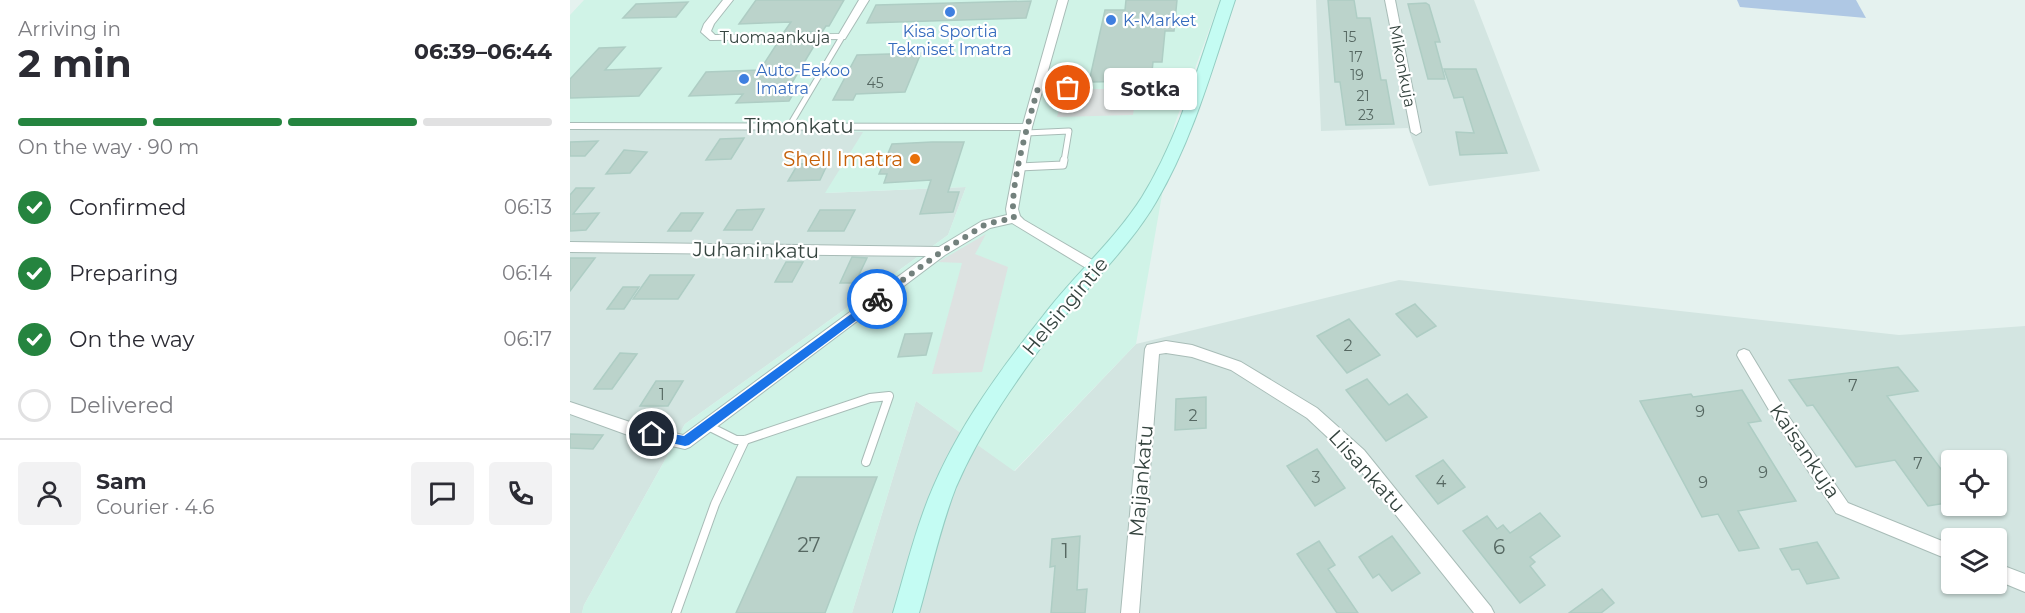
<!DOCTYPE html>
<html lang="en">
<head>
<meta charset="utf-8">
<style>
	:root { --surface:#fff; --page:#f2f2f3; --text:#2b2b33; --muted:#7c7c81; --line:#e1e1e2; --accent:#25843f }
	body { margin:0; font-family:Montserrat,sans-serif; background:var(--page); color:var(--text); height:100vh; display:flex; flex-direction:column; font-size:22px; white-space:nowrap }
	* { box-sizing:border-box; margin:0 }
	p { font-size:20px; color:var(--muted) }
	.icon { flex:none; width:33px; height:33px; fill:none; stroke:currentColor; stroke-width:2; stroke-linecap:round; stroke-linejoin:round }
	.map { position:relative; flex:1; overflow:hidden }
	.sheet { display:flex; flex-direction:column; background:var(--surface); width:570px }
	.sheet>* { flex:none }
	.controls { position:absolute; left:1371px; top:450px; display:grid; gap:12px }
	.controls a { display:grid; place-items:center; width:66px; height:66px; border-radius:6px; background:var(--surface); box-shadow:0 2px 4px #0004; font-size:30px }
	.pin { position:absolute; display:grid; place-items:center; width:51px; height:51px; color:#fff; margin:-26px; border:3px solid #fff; border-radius:50%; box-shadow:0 2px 6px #0007 }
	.courier { position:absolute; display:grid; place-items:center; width:60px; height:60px; margin:-30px; border:4px solid #1a73e8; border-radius:50%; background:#fff; color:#222; box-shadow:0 2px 8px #0007 }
	.bubble { position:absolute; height:42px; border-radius:6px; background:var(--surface); box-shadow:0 2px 4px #0004; font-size:20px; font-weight:700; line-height:42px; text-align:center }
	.overview em { font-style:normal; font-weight:700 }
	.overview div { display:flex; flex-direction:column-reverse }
	.overview { display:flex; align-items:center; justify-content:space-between; height:102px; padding:0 18px }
	h1 { font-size:39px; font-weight:700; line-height:45px }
	.bar { display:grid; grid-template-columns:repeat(4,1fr); gap:9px 6px; align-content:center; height:72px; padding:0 18px }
	.bar i { height:8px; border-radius:4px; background:var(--line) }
	.bar .active { background:var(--accent) }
	.bar p { grid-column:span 4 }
	.line { display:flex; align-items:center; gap:15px; padding:0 18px; border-top:2px solid var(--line) }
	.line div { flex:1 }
	.round { display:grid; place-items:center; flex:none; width:63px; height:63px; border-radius:6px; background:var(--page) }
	ol { padding:0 18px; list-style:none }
	li { display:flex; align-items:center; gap:18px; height:66px }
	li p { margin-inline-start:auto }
	li .icon { padding:6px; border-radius:50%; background:var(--accent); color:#fff; stroke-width:4 }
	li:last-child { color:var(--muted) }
	li i { width:33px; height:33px; border:3px solid var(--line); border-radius:50% }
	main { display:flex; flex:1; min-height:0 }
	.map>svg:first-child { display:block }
	.residential { fill:#d3e5e1; fill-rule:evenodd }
	.commercial { fill:#d0f3e7 }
	.green { fill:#afc8e4 }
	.parking { fill:#dde2e1 }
	.building { fill:#bbd3cb; stroke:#aecdc4; stroke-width:1.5 }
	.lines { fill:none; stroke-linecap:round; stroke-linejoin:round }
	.lane-far2-casing { stroke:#a8bcb7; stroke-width:7 }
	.lane-far1-casing { stroke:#a8bcb7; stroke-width:9 }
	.lane-casing { stroke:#a8bcb7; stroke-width:10 }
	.street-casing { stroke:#a8bcb7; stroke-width:2 }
	.secondary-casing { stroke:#94cdc2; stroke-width:2 }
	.lane-far2 { stroke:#fff; stroke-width:5 }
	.lane-far1 { stroke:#fff; stroke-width:7 }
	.lane { stroke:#fff; stroke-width:8 }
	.street { fill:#fff; fill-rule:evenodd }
	.secondary { fill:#c4fcf3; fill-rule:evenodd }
	.route { fill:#1a73e8 }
	.done { stroke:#73817d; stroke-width:6; stroke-dasharray:0 10.8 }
	.shop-dot { fill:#3f7fe0; stroke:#fff; stroke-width:2 }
	.food-dot { fill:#e8710a; stroke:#fff; stroke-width:2 }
	.labels { text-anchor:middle; stroke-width:4.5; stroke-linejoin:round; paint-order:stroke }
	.far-number-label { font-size:14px; fill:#566862 }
	.far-shop-label { font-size:16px; fill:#366cbe; stroke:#fff; text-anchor:start }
	.far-street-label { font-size:16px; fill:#35443f; stroke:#fff }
	.number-label { font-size:16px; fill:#566862 }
	.street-label { font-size:20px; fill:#35443f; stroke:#fff }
	.food-label { font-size:20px; fill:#c56008; stroke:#fff; text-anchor:end }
	.near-number-label { font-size:20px; fill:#566862 }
</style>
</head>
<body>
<main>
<section class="sheet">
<div class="overview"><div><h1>2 min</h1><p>Arriving in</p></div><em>06:39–06:44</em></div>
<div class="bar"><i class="active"></i><i class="active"></i><i class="active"></i><i></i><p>On the way · 90 m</p></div>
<ol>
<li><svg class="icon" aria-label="check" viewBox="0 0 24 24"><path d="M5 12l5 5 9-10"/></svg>Confirmed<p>06:13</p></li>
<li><svg class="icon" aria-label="check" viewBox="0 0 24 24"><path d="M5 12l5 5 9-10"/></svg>Preparing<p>06:14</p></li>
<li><svg class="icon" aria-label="check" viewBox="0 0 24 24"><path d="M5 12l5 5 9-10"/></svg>On the way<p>06:17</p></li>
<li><i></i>Delivered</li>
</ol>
<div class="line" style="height:108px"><a class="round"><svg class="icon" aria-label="person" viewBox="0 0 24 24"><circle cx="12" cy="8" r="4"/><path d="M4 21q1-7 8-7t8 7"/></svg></a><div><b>Sam</b><p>Courier · 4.6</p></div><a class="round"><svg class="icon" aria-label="chat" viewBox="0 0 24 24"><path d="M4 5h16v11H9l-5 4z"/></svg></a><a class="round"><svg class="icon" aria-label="phone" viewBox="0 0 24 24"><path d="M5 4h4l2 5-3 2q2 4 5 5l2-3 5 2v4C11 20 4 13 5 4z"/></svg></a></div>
</section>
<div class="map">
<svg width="1455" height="613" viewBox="0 0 1455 613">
	<rect width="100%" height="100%" fill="#e5f2ef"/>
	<g class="residential">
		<path d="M746,0H904L970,171L859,186L838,128L751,131Z"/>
		<path d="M0,122L294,132L256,193L396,187L378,235L115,424L14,605L12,613H0Z"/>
		<path d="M829,280L1329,335L1455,326V613H282L346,401L445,471L566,344ZM1382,460H1426V506H1382ZM1382,538H1426V584H1382Z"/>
	</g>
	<path class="commercial" d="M14,0H650L604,126L566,344L444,471L346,401L282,613H12L14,605L115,424L378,235L396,187L255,193L293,132L0,122V15Z"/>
	<path class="green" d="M1167,0H1286L1296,18L1170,7Z"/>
	<g class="parking">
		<path d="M567,88L563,115L487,117L494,90Z"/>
		<path d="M416,234L405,254L438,267L412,372L362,374L392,263L368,262Z"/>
	</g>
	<g class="building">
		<path d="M186,0H274L259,26H256L252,32H214L221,22L169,24Z"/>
		<path d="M556,0H607L604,31H595L592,62H583L581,81L519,82L535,10H555Z"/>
		<path d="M758,0H784L787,18H800L811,80H816L824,124L776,125L770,82H765Z"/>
		<path d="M461,1L456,18L297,23L306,5Z"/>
		<path d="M118,2L106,17L53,18L66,4Z"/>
		<path d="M856,3L859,5L870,42H865L875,79H858L838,4Z"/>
		<path d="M247,41L220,86H228L219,101L166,103L173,94L119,96L136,72L190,70L208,42Z"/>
		<path d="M55,47L35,70L91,68L69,96L0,98V79L29,48Z"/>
		<path d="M351,53L335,92L286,94L283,100H263L287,55Z"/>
		<path d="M874,69H906L937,153L890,155L886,132L904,133L893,97L884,98Z"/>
		<path d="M174,138L161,159L136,160L150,139Z"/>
		<path d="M28,141L15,156H0V142Z"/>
		<path d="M362,142H394L378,192H389L383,212L350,214L361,180L314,183L317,174H309L322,144Z"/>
		<path d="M54,150L77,152L60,173L36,174Z"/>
		<path d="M258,163L250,180L218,181L228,164Z"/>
		<path d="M6,188H24L3,214L29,213L16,230L0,231V195Z"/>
		<path d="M194,209L182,230H154L167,210Z"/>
		<path d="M250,210H285L274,231H238Z"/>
		<path d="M111,213H133L121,231H98Z"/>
		<path d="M282,257L297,258L285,283H270Z"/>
		<path d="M0,258H25L0,291Z"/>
		<path d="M216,262H233L222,282H205Z"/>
		<path d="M80,275H124L108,299H63Z"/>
		<path d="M53,287H69L54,309H37Z"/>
		<path d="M845,304L866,326L847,337L826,314Z"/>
		<path d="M779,319L810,355L777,373L747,336Z"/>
		<path d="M362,333L356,355L328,357L335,334Z"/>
		<path d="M50,353L67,354L42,389H24Z"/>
		<path d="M1328,367L1348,391L1317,396L1382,484V502L1358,506L1325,460L1286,467L1243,405L1237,406L1219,380Z"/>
		<path d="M797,379L819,405L837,394L857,417L816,441L776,390Z"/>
		<path d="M86,381H113L98,406H70Z"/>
		<path d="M1172,390L1191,421L1178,423L1226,501L1168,511L1189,548L1169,551L1148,514L1132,517L1070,401L1121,394L1123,397Z"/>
		<path d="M636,397V428L605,430L606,399Z"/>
		<path d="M0,434L33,435L23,449L0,448Z"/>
		<path d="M747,449L775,488L745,506L717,466Z"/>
		<path d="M873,460L895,487L868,504L846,476Z"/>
		<path d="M227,477H307L255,613H166Z"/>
		<path d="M970,513L990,536L960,557L965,562L960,566L975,585L950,603L893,531L917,516L927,529L933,525L940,533Z"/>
		<path d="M510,536L507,590L517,589L515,613H481L485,566L480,567L482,539Z"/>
		<path d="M822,536L850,573L822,591L809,574L803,578L789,557Z"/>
		<path d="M749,541L765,565L758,569L788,613H767L727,554Z"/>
		<path d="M1247,542L1269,578L1237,584L1229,569L1222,570L1210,549Z"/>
		<path d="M1032,589L1044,603L1031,613H999Z"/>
	</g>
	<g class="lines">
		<g class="lane-far2-casing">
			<g id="lane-far2">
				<path d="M468,88H498"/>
				<path d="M220,125L272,37"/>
				<path d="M456,133L499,131L494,161"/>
			</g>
		</g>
		<g class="lane-far1-casing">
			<path id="lane-far1" d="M449,167L493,165L494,160"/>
		</g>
		<g class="lane-casing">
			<g id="lane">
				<path d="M136,425L166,440H175L300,398L319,396L296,462"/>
				<path d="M106,613L145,504L175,440"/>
			</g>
		</g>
		<g class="street-casing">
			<g id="street">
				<path d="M153,0H163L144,24L141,31L145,35L269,34L289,0H299L275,39L140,40L131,32L134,24Z"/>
				<path d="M488,0H498L462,127L448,209L450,216L454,220L531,265L532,268L531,271H521L442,223L420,228L375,255L120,447L115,449L66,438L0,414V402L66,424L113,435L356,256L0,252V242L369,247L412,221L437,215L436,209L451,130L0,129V123L453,124Z"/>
				<path d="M815,0H825L851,132L846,135L841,132Z"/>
				<path d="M596,341L622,345L671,362L747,408L794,450L921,607L924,613H904L782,460L737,418L661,370L622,357L596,353L589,354L569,613H551L575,349L577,345Z"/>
				<path d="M1174,349L1179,351L1219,417L1278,503L1382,545V561L1266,513L1209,427L1169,359L1167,355L1169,351Z"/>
				<path d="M1426,563L1455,574V592L1426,580Z"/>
			</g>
		</g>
		<g class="secondary-casing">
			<path id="secondary" d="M651,0H665C642,69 623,139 586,202C559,248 519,284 487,326C449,376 411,429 386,487C370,528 361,571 349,613H323C333,580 341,546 353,513C379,440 425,376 473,316C504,275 544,241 572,197C609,137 628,67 651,0Z"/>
		</g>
		<use href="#lane-far2" class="lane-far2"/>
		<use href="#lane-far1" class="lane-far1"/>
		<use href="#lane" class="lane"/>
		<use href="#street" class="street"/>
		<use href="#secondary" class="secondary"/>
	</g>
	<path class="route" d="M307,295L312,299L311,302L119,445L115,446L79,438V431L82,430L114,436Z"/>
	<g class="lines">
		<path class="done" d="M307,299L371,252L416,224L444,218C438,190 460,117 468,88H498"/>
	</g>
	<g class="shop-dot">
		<circle cx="380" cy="12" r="6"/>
		<circle cx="541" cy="20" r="6"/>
		<circle cx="174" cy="79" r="6"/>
	</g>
	<circle class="food-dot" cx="345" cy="159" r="6"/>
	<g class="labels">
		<g class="far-number-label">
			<text x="780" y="42">15</text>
			<text x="786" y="62">17</text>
			<text x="787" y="80">19</text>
			<text x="305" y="88">45</text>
			<text x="793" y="101">21</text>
			<text x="796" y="120">23</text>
		</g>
		<g class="far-shop-label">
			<text x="553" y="26">K-Market</text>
			<text x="380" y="37" text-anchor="middle">Kisa Sportia<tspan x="380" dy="18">Tekniset Imatra</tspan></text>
			<text x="186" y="76">Auto-Eekoo<tspan x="186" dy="18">Imatra</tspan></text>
		</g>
		<g class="far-street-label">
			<text x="205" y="43">Tuomaankuja</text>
			<text transform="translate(833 66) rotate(79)" y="6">Mikonkuja</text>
		</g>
		<g class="number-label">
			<text x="778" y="351">2</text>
			<text x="1283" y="391">7</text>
			<text x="92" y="400">1</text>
			<text x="1130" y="417">9</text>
			<text x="623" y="421">2</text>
			<text x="1348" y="469">7</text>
			<text x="1193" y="478">9</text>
			<text x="746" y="483">3</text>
			<text x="871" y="487">4</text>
			<text x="1133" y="488">9</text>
		</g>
		<g class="street-label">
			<text x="229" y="133">Timonkatu</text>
			<text transform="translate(186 250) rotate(1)" y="7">Juhaninkatu</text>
			<text transform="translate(495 306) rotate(-50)" y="7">Helsingintie</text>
			<text transform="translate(1235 451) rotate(56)" y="7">Kaisankuja</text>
			<text transform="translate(797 471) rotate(48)" y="7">Liisankatu</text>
			<text transform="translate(571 481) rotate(-85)" y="7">Maijankatu</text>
		</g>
		<g class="food-label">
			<text x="333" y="166">Shell Imatra</text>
		</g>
		<g class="near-number-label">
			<text x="239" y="552">27</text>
			<text x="929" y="554">6</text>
			<text x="495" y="558">1</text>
		</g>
	</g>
</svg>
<div class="controls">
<a><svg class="icon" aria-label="locate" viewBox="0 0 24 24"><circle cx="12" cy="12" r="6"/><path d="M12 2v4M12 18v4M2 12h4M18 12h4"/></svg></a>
<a><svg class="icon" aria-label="layers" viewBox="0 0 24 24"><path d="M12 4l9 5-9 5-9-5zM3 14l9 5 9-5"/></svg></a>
</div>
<div class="pin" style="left:498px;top:88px;background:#ea580c"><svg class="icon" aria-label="bag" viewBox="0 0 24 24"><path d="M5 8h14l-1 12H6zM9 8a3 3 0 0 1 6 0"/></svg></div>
<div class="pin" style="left:82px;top:434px;background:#1f2937"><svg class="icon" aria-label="home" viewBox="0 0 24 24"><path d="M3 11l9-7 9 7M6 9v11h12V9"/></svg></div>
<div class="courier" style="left:307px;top:299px"><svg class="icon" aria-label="bike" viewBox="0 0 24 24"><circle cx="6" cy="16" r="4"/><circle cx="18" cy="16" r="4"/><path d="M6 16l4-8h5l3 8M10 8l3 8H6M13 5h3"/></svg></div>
<div class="bubble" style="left:534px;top:68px;width:93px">Sotka</div>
</div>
</main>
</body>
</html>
